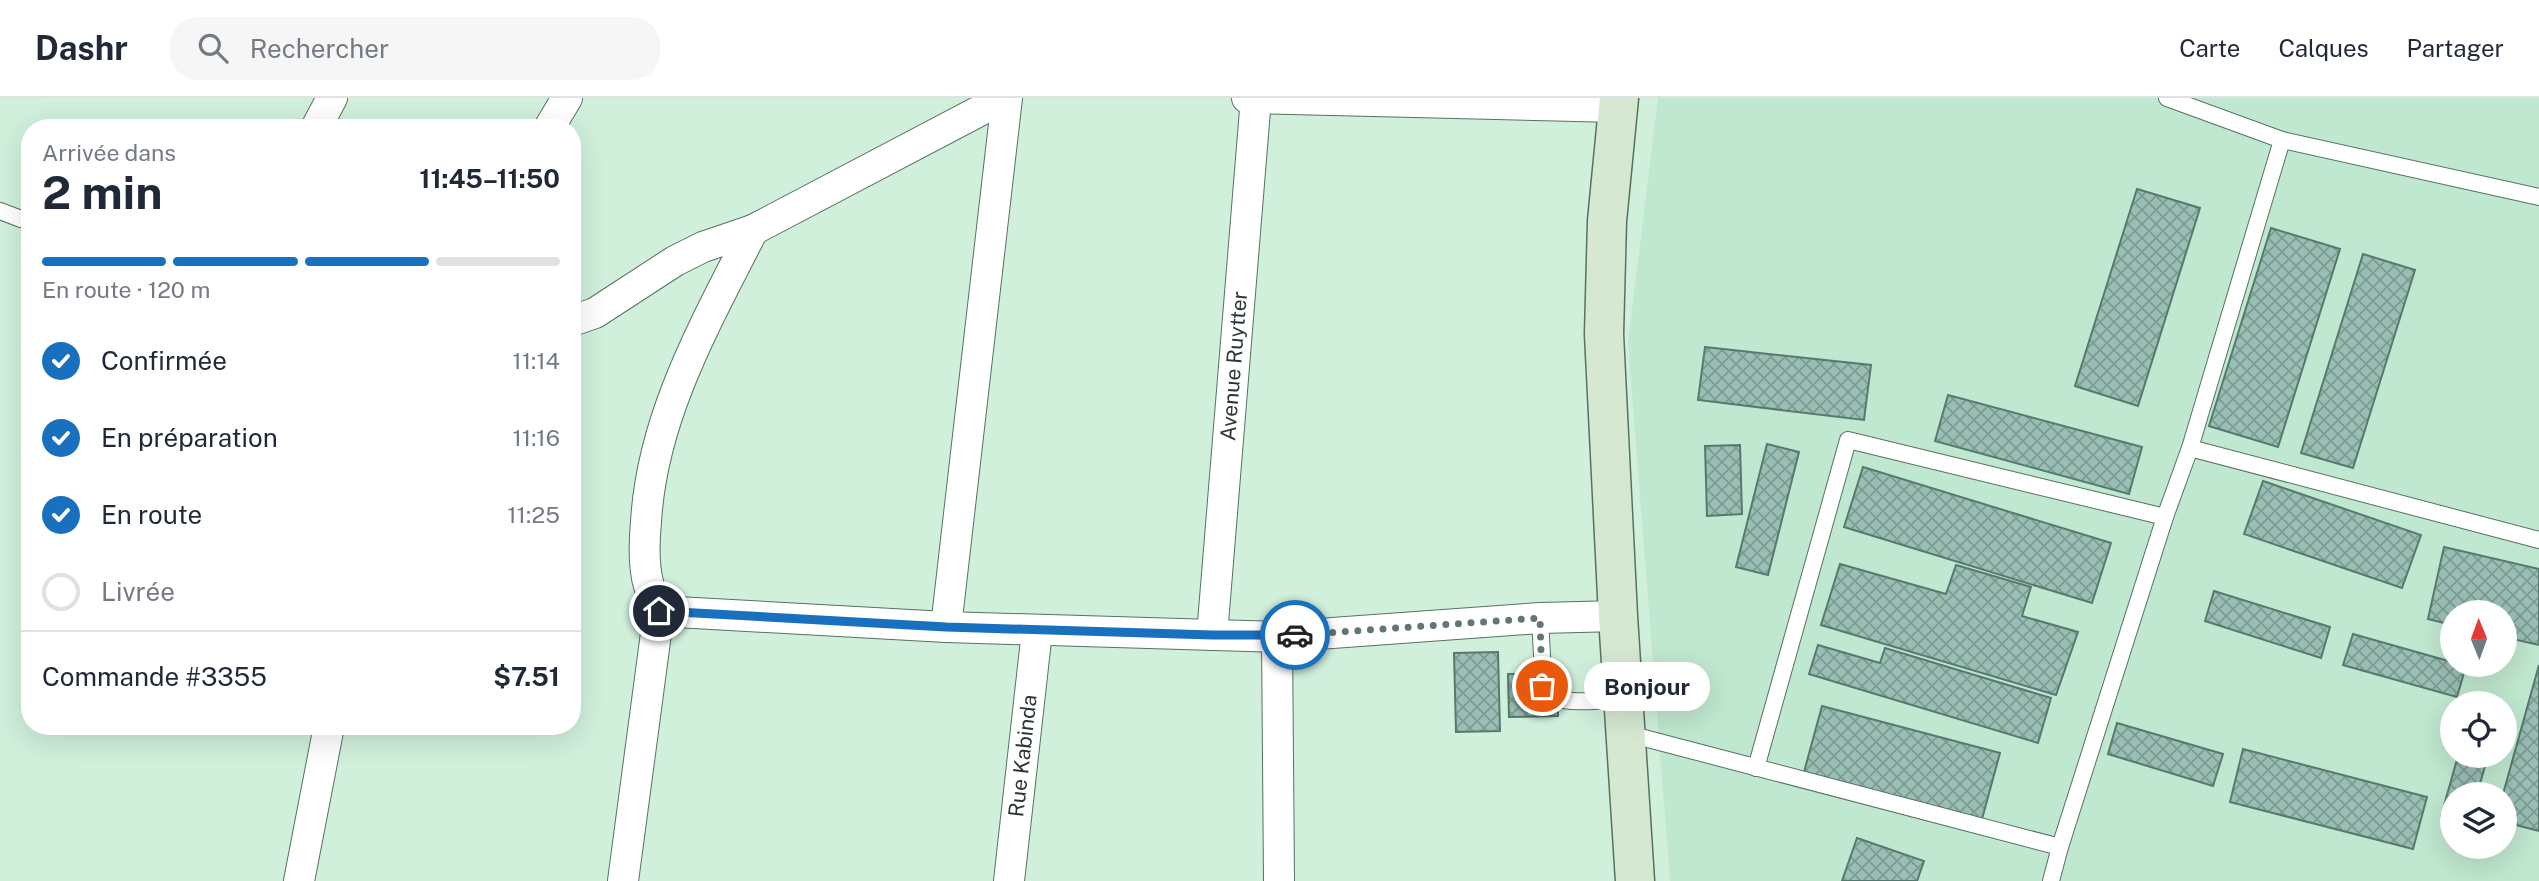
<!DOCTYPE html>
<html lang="fr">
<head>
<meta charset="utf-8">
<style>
	:root { --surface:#fff; --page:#f6f6f7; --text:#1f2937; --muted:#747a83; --line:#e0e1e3; --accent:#1970be }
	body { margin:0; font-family:"Public Sans",sans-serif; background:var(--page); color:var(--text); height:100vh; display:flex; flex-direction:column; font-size:26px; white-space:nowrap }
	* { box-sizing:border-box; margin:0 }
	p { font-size:23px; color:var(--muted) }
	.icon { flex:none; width:38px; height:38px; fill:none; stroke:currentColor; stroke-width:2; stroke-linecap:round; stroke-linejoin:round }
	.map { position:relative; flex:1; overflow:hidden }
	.panel { position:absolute; left:21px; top:21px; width:560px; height:616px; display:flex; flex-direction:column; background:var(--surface); border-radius:28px; box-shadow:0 7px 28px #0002 }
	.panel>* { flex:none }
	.needle { width:46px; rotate:359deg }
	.tools { position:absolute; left:2440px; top:502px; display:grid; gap:14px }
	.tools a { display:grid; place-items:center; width:77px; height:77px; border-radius:50%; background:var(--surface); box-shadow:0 7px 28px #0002; font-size:35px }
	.pin { position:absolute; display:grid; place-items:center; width:60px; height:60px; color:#fff; margin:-30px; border:4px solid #fff; border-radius:50%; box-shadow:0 2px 7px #0007 }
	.courier { position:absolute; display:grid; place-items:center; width:70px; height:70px; margin:-35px; border:5px solid #1970be; border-radius:50%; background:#fff; color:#222; box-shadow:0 2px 9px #0007 }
	.bubble { position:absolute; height:49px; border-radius:24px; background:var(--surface); box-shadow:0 7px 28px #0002; font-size:23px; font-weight:700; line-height:49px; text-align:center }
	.head em { font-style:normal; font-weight:700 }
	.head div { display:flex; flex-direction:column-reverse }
	.head { display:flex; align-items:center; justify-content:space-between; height:119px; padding:0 21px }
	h1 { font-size:46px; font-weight:700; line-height:52px }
	.bar { display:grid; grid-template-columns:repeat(4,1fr); gap:10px 7px; align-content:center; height:84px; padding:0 21px }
	.bar i { height:9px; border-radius:5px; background:var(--line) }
	.bar .on { background:var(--accent) }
	.bar p { grid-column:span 4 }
	.line { display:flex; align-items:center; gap:18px; padding:0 21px; border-top:2px solid var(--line) }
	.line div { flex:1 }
	ol { padding:0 21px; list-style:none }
	li { display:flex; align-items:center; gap:21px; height:77px }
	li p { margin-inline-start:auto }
	li .icon { padding:7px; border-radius:50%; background:var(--accent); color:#fff; stroke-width:4 }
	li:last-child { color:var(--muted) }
	li i { width:38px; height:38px; border:4px solid var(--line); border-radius:50% }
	header { display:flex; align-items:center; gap:42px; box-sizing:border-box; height:98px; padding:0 35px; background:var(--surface); border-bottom:2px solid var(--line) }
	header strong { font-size:33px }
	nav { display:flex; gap:38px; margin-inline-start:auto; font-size:24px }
	.search { width:490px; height:63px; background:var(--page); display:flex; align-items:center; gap:18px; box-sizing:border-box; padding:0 24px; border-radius:28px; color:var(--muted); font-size:26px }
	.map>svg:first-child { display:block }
	.built { fill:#c0e7cf; fill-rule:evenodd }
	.building { fill:url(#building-cross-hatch); stroke:#567a70; stroke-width:2 }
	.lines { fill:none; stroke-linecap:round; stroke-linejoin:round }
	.lane-casing { stroke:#567261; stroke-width:18 }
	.street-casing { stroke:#567261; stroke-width:32 }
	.secondary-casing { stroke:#567261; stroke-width:41 }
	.lane { stroke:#fff; stroke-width:16 }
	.street { stroke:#fff; stroke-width:30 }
	.secondary { stroke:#d6e8d2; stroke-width:38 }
	.done { stroke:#64776c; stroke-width:7; stroke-dasharray:0 12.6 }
	.route { stroke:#1970be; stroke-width:9 }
	.labels { text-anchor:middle; stroke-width:6; stroke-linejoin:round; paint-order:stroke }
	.street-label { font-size:21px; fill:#2a362f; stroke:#fff }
</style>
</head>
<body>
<header>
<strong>Dashr</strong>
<div class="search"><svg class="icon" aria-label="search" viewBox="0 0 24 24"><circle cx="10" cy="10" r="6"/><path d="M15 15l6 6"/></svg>Rechercher</div>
<nav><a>Carte</a><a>Calques</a><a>Partager</a></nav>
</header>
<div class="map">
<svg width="2539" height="783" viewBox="0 0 2539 783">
	<defs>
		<pattern id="building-cross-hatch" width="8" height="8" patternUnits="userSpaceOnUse" patternTransform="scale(1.75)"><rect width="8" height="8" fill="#99beb4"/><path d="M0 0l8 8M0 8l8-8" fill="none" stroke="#7d9b93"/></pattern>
	</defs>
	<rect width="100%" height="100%" fill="#d0f0dc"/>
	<path class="built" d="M1658,0H2539V783H1670L1628,244ZM2452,514H2504V567H2452ZM2452,606H2504V658H2452ZM2452,696H2504V749H2452Z"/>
	<g class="building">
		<path d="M2137,91L2200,110L2138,308L2075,288Z"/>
		<path d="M2271,130L2340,151L2278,349L2209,328Z"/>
		<path d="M2363,156L2415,172L2353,370L2301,355Z"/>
		<path d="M1705,249L1871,267L1864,322L1698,302Z"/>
		<path d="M1948,297L2142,349L2129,396L1935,343Z"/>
		<path d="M1767,346L1799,354L1768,477L1736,469Z"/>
		<path d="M1740,347L1742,416L1707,418L1705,348Z"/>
		<path d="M1863,369L2111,445L2092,505L1844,429Z"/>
		<path d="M2263,383L2421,437L2402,490L2244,436Z"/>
		<path d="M2444,449L2539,471V547L2504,539V514H2452V527L2428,521Z"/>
		<path d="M1840,466L1946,496L1956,467L2031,489L2022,518L2078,534L2056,597L1821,527Z"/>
		<path d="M2214,493L2330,529L2321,560L2205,523Z"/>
		<path d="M2353,536L2452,564V567L2466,568L2457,599L2343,567Z"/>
		<path d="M1818,547L1880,565L1885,550L2051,600L2038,645L1809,576Z"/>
		<path d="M1498,554L1500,633L1456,634L1454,555Z"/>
		<path d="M2539,567V733L2504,724L2503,696Z"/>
		<path d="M1558,575V618L1509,619L1508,576Z"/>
		<path d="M1822,608L2000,655L1982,721L1804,674Z"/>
		<path d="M2117,625L2223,656L2213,688L2108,656Z"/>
		<path d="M2243,651L2427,699L2413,751L2230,704Z"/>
		<path d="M2458,658H2488L2477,696H2452V721L2441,718Z"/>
		<path d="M1857,740L1924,763L1917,783H1842Z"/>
	</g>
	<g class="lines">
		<g class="lane-casing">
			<g id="lane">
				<path d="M2167,0L2282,42L2539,99"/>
				<path d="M2282,42L2190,350L2539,442"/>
				<path d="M0,113L21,121"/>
				<path d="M1540,520L1544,595C1559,608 1603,602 1623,602"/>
				<path d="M1625,635L2060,749"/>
				<path d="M1756,670L1848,342L2165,419"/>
				<path d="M2051,783L2060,749L2165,419L2190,350"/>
			</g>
		</g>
		<g class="street-casing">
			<g id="street">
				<path d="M1247,0L1617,9"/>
				<path d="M316,30L332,0"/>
				<path d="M549,30L567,0"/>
				<path d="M572,223L595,215L675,163L703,149L753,132L1004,0"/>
				<path d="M659,513L946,529L1277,539L1540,520L1618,518"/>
				<path d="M946,529L1007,0"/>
				<path id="s1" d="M1212,537L1256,0"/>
				<path d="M1277,539L1279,783"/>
				<path d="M299,783L329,628"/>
				<path d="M623,783L659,513C655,505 651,496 649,488C643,468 644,445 646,424C652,318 706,225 753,132"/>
				<path id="s2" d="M1009,783L1037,533"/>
			</g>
		</g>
		<g class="secondary-casing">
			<path id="secondary" d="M1619,0L1607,123L1604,236L1618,518L1635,783"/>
		</g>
		<use href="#lane" class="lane"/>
		<use href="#street" class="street"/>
		<use href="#secondary" class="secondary"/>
	</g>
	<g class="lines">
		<path class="done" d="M1295,537L1540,520L1542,588"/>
		<path class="route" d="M659,513L946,529L1212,537H1295"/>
	</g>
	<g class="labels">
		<g class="street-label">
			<text dy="7" stroke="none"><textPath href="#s1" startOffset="270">Avenue Ruytter</textPath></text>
			<text dy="7" stroke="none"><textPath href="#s2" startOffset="126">Rue Kabinda</textPath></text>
		</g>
	</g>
</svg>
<div class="tools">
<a><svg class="needle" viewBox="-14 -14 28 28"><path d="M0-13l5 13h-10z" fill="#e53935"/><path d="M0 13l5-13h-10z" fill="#747a83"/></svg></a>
<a><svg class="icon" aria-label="locate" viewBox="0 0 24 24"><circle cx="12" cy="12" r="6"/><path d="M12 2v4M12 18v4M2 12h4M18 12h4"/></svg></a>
<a><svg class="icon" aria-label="layers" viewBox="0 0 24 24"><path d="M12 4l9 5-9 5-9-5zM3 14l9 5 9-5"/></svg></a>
</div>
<div class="pin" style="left:1542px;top:588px;background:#ea580c"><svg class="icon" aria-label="bag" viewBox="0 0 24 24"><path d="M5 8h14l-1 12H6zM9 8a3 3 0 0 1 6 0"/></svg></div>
<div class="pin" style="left:659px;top:513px;background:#1f2937"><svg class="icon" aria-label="home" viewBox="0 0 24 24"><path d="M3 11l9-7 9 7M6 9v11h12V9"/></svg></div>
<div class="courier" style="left:1295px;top:537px"><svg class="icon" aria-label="car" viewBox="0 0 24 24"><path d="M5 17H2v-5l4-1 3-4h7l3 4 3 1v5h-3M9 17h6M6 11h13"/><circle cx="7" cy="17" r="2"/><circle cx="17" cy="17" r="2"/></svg></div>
<div class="bubble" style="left:1584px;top:564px;width:126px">Bonjour</div>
<section class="panel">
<div class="head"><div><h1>2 min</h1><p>Arrivée dans</p></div><em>11:45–11:50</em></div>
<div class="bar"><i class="on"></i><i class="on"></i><i class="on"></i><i></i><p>En route · 120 m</p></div>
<ol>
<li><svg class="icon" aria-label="check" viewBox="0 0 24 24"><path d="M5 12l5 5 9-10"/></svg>Confirmée<p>11:14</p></li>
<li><svg class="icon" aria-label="check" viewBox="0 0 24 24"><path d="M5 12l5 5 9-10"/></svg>En préparation<p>11:16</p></li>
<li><svg class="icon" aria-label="check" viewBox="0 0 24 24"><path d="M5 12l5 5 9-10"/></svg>En route<p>11:25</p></li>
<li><i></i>Livrée</li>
</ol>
<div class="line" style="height:91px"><div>Commande #3355</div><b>$7.51</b></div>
</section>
</div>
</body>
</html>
